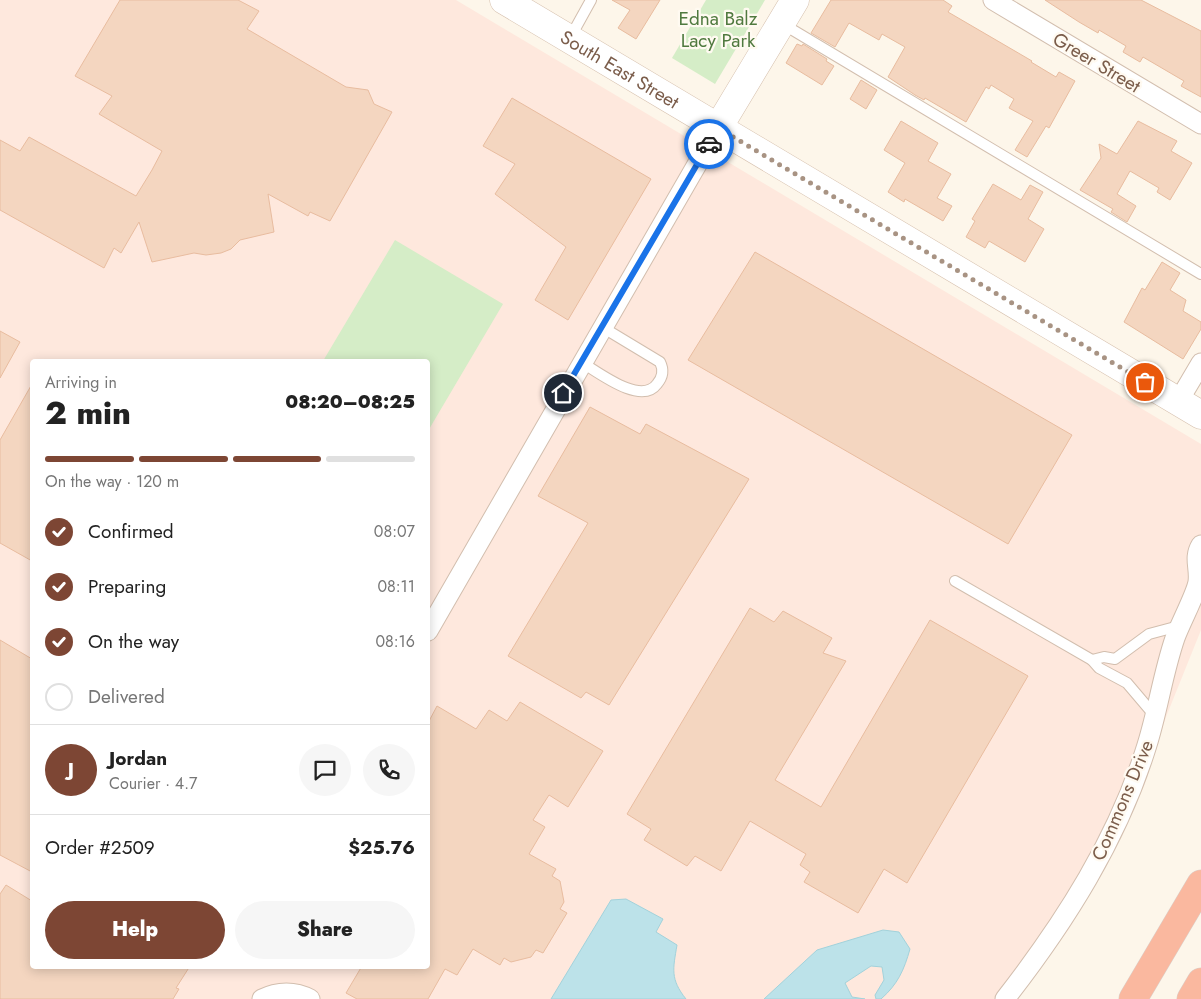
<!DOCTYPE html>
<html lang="en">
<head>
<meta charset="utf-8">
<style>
	:root { --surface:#fff; --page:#f6f6f6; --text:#222; --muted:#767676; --line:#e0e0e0; --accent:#7d4634 }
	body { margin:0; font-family:Jost,sans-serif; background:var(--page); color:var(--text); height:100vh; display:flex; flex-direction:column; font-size:19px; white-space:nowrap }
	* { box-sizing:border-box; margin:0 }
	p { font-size:16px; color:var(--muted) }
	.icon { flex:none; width:28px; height:28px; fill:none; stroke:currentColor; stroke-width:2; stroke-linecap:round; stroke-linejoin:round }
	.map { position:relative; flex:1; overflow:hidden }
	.details { position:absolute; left:30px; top:359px; width:400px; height:610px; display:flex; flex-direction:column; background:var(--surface); border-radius:5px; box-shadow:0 2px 12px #0003 }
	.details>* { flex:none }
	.pin { position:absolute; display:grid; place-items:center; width:42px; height:42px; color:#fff; margin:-21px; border:2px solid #fff; border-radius:50%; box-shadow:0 1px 5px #0007 }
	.courier { position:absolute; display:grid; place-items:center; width:50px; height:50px; margin:-25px; border:4px solid #1a73e8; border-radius:50%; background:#fff; color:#222; box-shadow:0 1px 6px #0007 }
	.overview em { font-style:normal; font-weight:800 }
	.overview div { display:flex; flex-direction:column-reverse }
	.overview { display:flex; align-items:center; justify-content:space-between; height:85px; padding:0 15px }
	h1 { font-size:32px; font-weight:800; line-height:38px }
	.bar { display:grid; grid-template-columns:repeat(4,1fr); gap:8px 5px; align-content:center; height:60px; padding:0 15px }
	.bar i { height:6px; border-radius:4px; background:var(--line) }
	.bar .active { background:var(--accent) }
	.bar p { grid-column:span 4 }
	.line { display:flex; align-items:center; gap:12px; padding:0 15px; border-top:1px solid var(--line) }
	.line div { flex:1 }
	.round { display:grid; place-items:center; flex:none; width:52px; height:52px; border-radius:26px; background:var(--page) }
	ol { padding:0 15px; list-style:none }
	li { display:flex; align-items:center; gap:15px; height:55px }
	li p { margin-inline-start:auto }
	li .icon { padding:5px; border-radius:50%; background:var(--accent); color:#fff; stroke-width:4 }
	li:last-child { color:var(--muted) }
	li i { width:28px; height:28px; border:2px solid var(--line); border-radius:50% }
	.action { display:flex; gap:10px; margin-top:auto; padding:10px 15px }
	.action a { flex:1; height:58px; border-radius:30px; background:var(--accent); color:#fff; font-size:20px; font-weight:800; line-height:58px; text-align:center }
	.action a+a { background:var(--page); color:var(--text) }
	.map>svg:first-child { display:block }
	.commercial { fill:#fee8dd; fill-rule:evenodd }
	.green { fill:#d5edc7 }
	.water { fill:#bce2e9; stroke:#a2d2db }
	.building { fill:#f4d6c0; stroke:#e8bc9f }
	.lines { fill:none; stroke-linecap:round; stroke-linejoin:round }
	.lane-casing { stroke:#d2beae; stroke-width:12 }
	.street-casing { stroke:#d2beae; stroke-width:21 }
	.secondary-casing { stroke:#d5bfac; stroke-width:29 }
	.highway-casing { stroke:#dad2cd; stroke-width:29 }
	.lane { stroke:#fff; stroke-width:10 }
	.street { stroke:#fff; stroke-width:19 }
	.secondary { stroke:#fff; stroke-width:28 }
	.highway { stroke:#fab89f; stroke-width:28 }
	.done { stroke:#a89383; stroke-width:5; stroke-dasharray:0 9 }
	.route { stroke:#1a73e8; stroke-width:6 }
	.labels { text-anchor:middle; stroke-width:4.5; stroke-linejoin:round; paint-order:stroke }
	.park-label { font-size:19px; fill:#507a3f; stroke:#fffaf1 }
	.street-label { font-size:19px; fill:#7b5d4b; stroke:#fffaf1 }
</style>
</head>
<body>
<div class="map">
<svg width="1201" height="999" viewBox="0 0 1201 999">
	<rect width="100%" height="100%" fill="#fdf6ea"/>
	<path class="commercial" d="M0,0H456L1201,444V630L1166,717L1144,786L1114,851L1069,929L1018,999H0ZM32,361H428V966H32Z"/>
	<g class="green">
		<path d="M706,0H765L715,84L672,58Z"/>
		<path d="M395,240L503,304L428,431V361H323Z"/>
	</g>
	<g class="water">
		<path d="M626,899L663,919L656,932L677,945C673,969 670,979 686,999H551L611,900Z"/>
		<path d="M883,930L899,932L910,949C904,970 898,984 881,999H876L875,995L884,980L882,967L871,966L845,983L852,997L865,999H764L817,950Z"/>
	</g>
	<g class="building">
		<path d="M120,0H238L259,11L247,29L346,87L368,90L374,104L392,112L330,221L310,212L308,216L268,194L274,232L240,240L231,249L221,253L206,255L194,253L152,262L139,222L121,253L114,248L104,268L0,210V140L20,151L29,137L136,196L152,170L162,151L99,114L112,96L75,76Z"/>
		<path d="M612,0H660L636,39L618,28L630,10Z"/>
		<path d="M831,0H943L952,6L948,12L1032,61L1031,62L1056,77L1059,72L1075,81L1049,128L1046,126L1027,157L1015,150L1033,121L1009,108L1014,99L991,85L989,89L986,87L966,122L925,98L924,100L915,95L888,77L905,47L882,34L879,40L849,23L835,47L811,33Z"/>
		<path d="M1045,0H1141L1201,31V97L1181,86L1184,81L1143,57L1140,62L1123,52L1126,46L1099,30L1098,33L1079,22Z"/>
		<path d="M797,44L802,46L803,44L827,59L826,61L834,66L822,85L786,63Z"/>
		<path d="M861,80L877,90L866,109L850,99Z"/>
		<path d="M512,98L651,179L568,320L535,300L566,247L495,194L515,164L483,146Z"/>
		<path d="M901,121L938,143L928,161L951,174L937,198L952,206L943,221L905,199L904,202L888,192L905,163L884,150Z"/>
		<path d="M1138,121L1177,141L1171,151L1192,163L1170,200L1157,192L1159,188L1130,171L1117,194L1136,206L1127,222L1111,212L1113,209L1080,190L1101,158L1099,144L1117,154Z"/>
		<path d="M993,184L1021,200L1030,185L1043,192L1028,219L1044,229L1025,262L989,241L985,248L966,237L975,221L972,219Z"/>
		<path d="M755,252L1072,435L1008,544L688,360Z"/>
		<path d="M1162,262L1180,273L1170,290L1186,300L1183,311L1201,322V329L1183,359L1124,322L1142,288L1145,290Z"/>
		<path d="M0,331L20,342L0,378Z"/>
		<path d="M32,384V561L0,543V440Z"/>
		<path d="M590,407L640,434L646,424L749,479L609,705L586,692L581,698L508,656L588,523L538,496Z"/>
		<path d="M750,608L774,622L783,611L832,638L823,653L846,661L775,780L821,807L930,620L1028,676L907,883L884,869L858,913L804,882L810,872L800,865L806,854L750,821L721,871L695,856L687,866L644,840L651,829L627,814Z"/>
		<path d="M0,640L32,659V872L0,855Z"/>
		<path d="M520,702L603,751L568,807L549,795L533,820L545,827L529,854L556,869L552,876L560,881L564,902L560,909L567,913L543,953L536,950L531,957L511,962L504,958L500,965L473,949L457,975L445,969L428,999H357L346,993L362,966H428V723L437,706L476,729L489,710L507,721Z"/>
		<path d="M6,885L32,901V966H190L176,988L179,989L173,999H0V894Z"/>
	</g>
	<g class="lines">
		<g class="lane-casing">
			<g id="lane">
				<path d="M781,23L1201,274"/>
				<path d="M570,38L591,0"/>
				<path d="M581,362C598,372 641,406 657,384C663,377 664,370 660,362L602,327"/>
				<path d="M955,581L1092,660L1099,668L1127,683L1155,716"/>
				<path d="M1092,660L1104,657L1115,659L1149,634L1179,626"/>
			</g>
		</g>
		<g class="street-casing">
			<g id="street">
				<path d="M993,0L1201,124"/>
				<path d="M1178,402L1201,363"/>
				<path d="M428,631L718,128"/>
				<path d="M262,999C278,991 295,991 310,999"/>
				<path d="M1005,999C1065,922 1118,839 1147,745C1158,710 1163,673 1175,638C1180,624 1196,594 1198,582C1200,568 1193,558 1201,545"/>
			</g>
		</g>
		<g class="secondary-casing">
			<g id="secondary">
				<path id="s1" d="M504,0L1201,415"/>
				<path d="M718,128L795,0"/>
			</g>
		</g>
		<g class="highway-casing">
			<g id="highway">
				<path d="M1133,999L1201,884"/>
				<path d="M1191,999L1201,982"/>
			</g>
		</g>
		<use href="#lane" class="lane"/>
		<use href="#street" class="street"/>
		<use href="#secondary" class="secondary"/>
		<use href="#highway" class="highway"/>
	</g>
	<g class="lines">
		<path class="done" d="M709,144L718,128L1145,382"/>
		<path class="route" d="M563,393L709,144"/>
	</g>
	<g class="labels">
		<g class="park-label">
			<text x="718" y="25">Edna Balz<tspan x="718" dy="22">Lacy Park</tspan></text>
		</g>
		<g class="street-label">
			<text transform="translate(1097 62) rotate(31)" y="7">Greer Street</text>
			<text dy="7" stroke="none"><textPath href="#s1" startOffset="135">South East Street</textPath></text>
			<text transform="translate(1122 800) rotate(-67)" y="7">Commons Drive</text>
		</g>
	</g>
</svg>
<div class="pin" style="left:1145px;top:382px;background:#ea580c"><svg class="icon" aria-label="bag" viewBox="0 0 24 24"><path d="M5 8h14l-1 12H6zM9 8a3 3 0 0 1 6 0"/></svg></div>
<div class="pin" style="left:563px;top:393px;background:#1f2937"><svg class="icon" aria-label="home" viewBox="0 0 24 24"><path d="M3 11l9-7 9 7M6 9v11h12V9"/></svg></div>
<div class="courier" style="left:709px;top:144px"><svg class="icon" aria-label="car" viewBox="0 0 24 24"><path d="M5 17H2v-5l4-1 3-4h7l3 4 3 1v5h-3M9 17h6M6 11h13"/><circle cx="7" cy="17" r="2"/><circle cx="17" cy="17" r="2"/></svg></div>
<section class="details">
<div class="overview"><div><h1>2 min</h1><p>Arriving in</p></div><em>08:20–08:25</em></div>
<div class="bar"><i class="active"></i><i class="active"></i><i class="active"></i><i></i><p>On the way · 120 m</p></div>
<ol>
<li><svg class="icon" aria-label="check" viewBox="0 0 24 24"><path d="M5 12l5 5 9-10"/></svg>Confirmed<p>08:07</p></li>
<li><svg class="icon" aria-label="check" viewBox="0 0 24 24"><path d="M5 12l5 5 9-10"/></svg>Preparing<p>08:11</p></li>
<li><svg class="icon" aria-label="check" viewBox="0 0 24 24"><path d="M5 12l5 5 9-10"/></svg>On the way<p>08:16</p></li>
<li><i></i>Delivered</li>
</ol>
<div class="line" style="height:90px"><b class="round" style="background:var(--accent);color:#fff">J</b><div><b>Jordan</b><p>Courier · 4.7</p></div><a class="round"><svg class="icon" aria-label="chat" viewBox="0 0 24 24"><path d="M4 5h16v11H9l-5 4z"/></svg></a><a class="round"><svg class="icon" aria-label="phone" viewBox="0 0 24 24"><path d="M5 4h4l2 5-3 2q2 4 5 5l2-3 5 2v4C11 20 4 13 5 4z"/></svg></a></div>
<div class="line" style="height:65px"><div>Order #2509</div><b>$25.76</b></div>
<div class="action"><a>Help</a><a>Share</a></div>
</section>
</div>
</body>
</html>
